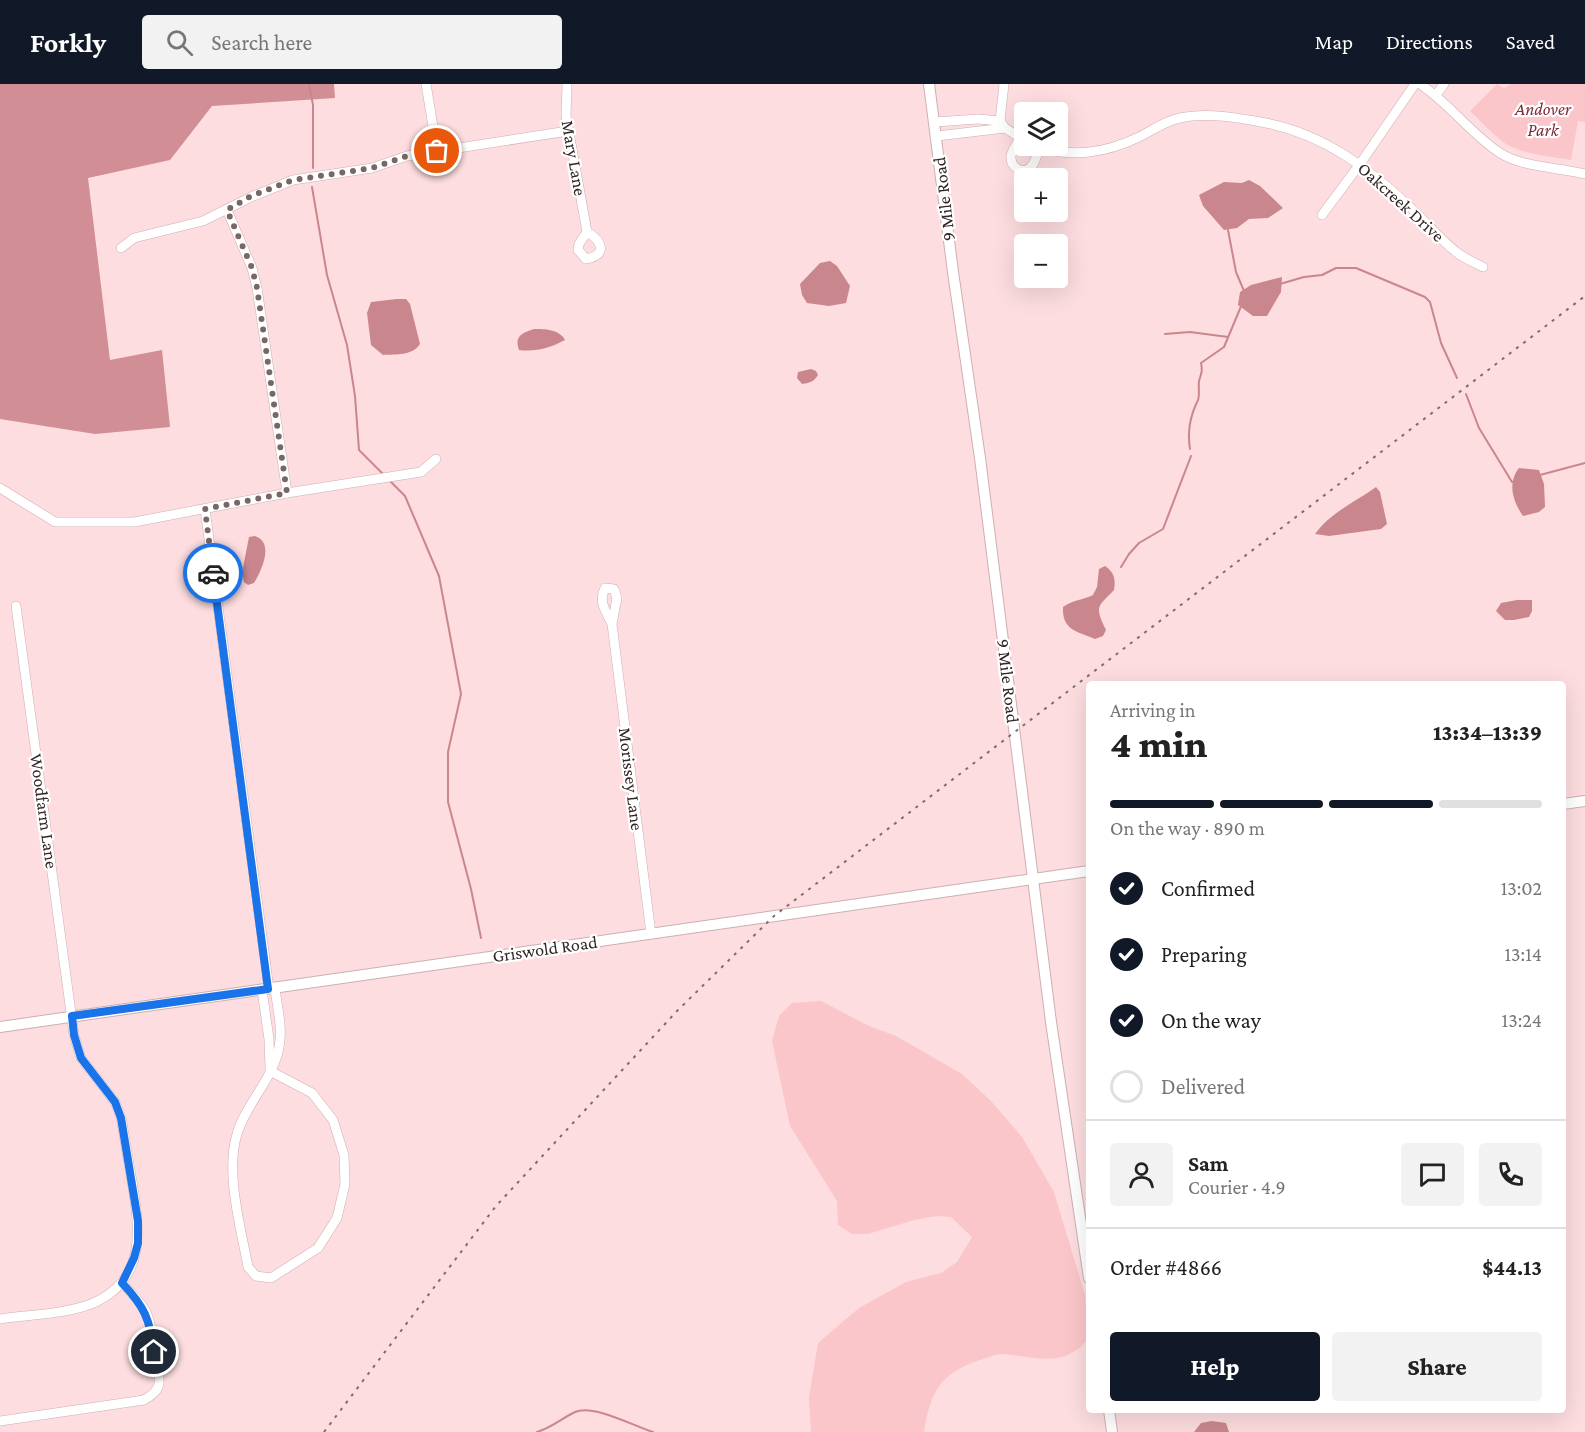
<!DOCTYPE html>
<html lang="en">
<head>
<meta charset="utf-8">
<style>
	:root { --surface:#fff; --page:#f2f2f2; --text:#222; --muted:#767676; --line:#e0e0e0; --accent:#111827 }
	body { margin:0; font-family:"Crimson Pro",serif; background:var(--page); color:var(--text); height:100vh; display:flex; flex-direction:column; font-size:22px; white-space:nowrap }
	* { box-sizing:border-box; margin:0 }
	p { font-size:20px; color:var(--muted) }
	.icon { flex:none; width:33px; height:33px; fill:none; stroke:currentColor; stroke-width:2; stroke-linecap:round; stroke-linejoin:round }
	.map { position:relative; flex:1; overflow:hidden }
	.drawer { position:absolute; left:1086px; top:597px; width:480px; height:732px; display:flex; flex-direction:column; background:var(--surface); border-radius:6px; box-shadow:0 6px 24px #0002 }
	.drawer>* { flex:none }
	.buttons { position:absolute; left:1014px; top:18px; display:grid; gap:12px }
	.buttons a { display:grid; place-items:center; width:54px; height:54px; border-radius:6px; background:var(--surface); box-shadow:0 6px 24px #0002; font-size:30px }
	.pin { position:absolute; display:grid; place-items:center; width:51px; height:51px; color:#fff; margin:-26px; border:3px solid #fff; border-radius:50%; box-shadow:0 2px 6px #0007 }
	.courier { position:absolute; display:grid; place-items:center; width:60px; height:60px; margin:-30px; border:4px solid #1a73e8; border-radius:50%; background:#fff; color:#222; box-shadow:0 2px 8px #0007 }
	.headline em { font-style:normal; font-weight:800 }
	.headline div { display:flex; flex-direction:column-reverse }
	.headline { display:flex; align-items:center; justify-content:space-between; height:102px; padding:0 24px }
	h1 { font-size:39px; font-weight:800; line-height:45px }
	.bar { display:grid; grid-template-columns:repeat(4,1fr); gap:9px 6px; align-content:center; height:72px; padding:0 24px }
	.bar i { height:8px; border-radius:4px; background:var(--line) }
	.bar .active { background:var(--accent) }
	.bar p { grid-column:span 4 }
	.line { display:flex; align-items:center; gap:15px; padding:0 24px; border-top:2px solid var(--line) }
	.line div { flex:1 }
	.round { display:grid; place-items:center; flex:none; width:63px; height:63px; border-radius:6px; background:var(--page) }
	ol { padding:0 24px; list-style:none }
	li { display:flex; align-items:center; gap:18px; height:66px }
	li p { margin-inline-start:auto }
	li .icon { padding:6px; border-radius:50%; background:var(--accent); color:#fff; stroke-width:4 }
	li:last-child { color:var(--muted) }
	li i { width:33px; height:33px; border:3px solid var(--line); border-radius:50% }
	.cta { display:flex; gap:12px; margin-top:auto; padding:12px 24px }
	.cta a { flex:1; height:69px; border-radius:6px; background:var(--accent); color:#fff; font-size:24px; font-weight:800; line-height:69px; text-align:center }
	.cta a+a { background:var(--page); color:var(--text) }
	header { display:flex; align-items:center; gap:36px; box-sizing:border-box; height:84px; padding:0 30px; background:var(--accent); color:#fff }
	header strong { font-size:28px }
	nav { display:flex; gap:33px; margin-inline-start:auto; font-size:21px }
	.search { width:420px; height:54px; background:var(--page); display:flex; align-items:center; gap:15px; box-sizing:border-box; padding:0 21px; border-radius:6px; color:var(--muted); font-size:22px }
	.map>svg:first-child { display:block }
	.green { fill:#fbc6ca }
	.forest { fill:#d18e94 }
	.water { fill:#c9878d }
	.lines { fill:none; stroke-linecap:round; stroke-linejoin:round }
	.stream { stroke:#c9878d; stroke-width:2 }
	.minor-casing { stroke:#cdafb1; stroke-width:10 }
	.tertiary-casing { stroke:#cdafb1; stroke-width:12 }
	.minor { stroke:#fff; stroke-width:9 }
	.tertiary { stroke:#fff; stroke-width:10 }
	.rail { stroke:#7f6c6d; stroke-width:2; stroke-dasharray:3 6; stroke-linecap:butt }
	.done { stroke:#796667; stroke-width:6; stroke-dasharray:0 10.8 }
	.route { stroke:#1a73e8; stroke-width:8 }
	.labels { text-anchor:middle; stroke-width:4.5; stroke-linejoin:round; paint-order:stroke }
	.park-label { font-size:18px; font-style:italic; fill:#7d2d39; stroke:#fff }
	.street-label { font-size:18px; fill:#322627; stroke:#fff }
</style>
</head>
<body>
<header>
<strong>Forkly</strong>
<div class="search"><svg class="icon" aria-label="search" viewBox="0 0 24 24"><circle cx="10" cy="10" r="6"/><path d="M15 15l6 6"/></svg>Search here</div>
<nav><a>Map</a><a>Directions</a><a>Saved</a></nav>
</header>
<div class="map">
<svg width="1585" height="1348" viewBox="0 0 1585 1348">
	<rect width="100%" height="100%" fill="#fddddf"/>
	<g class="green">
		<path d="M1497,0L1504,4L1511,0H1585V38L1578,37L1571,76C1550,72 1525,71 1506,60C1493,51 1482,38 1470,27Z"/>
		<path d="M821,917L869,942L896,952L962,990L991,1017L1022,1053L1054,1108L1085,1211L1089,1254C1063,1286 1036,1272 1002,1270C995,1270 987,1274 980,1276C940,1289 930,1309 924,1348H811L809,1313L818,1259L859,1224L906,1198L941,1189L957,1178L972,1153L951,1133L937,1132L914,1136L868,1150H852L838,1141L837,1117L790,1042L772,957L779,932L792,919Z"/>
	</g>
	<path class="forest" d="M0,0H334L335,14L212,22L170,76L88,94L110,276L162,266L170,343L95,350L0,335Z"/>
	<g class="water">
		<path d="M1249,96L1260,102L1283,124L1268,134L1249,135L1237,144L1224,146L1203,122L1199,111L1224,98L1242,99Z"/>
		<path d="M830,177L837,182L850,202L846,219L829,222L807,219L802,211L800,200L820,179Z"/>
		<path d="M1282,193L1281,208L1267,232H1253L1238,221L1240,208L1251,201Z"/>
		<path d="M397,215H406L410,220L420,260C412,272 396,270 383,271L371,261L367,229L371,218Z"/>
		<path d="M534,245C545,245 559,245 565,256C550,264 536,268 519,266C514,252 522,249 534,245Z"/>
		<path d="M811,285L816,287L818,291C814,298 809,299 802,300L797,294L798,288Z"/>
		<path d="M1519,384L1539,386L1544,400L1545,423L1539,428L1523,432C1513,418 1507,399 1519,384Z"/>
		<path d="M1376,403L1380,408L1387,440L1381,445L1329,452L1315,450C1331,428 1354,419 1376,403Z"/>
		<path d="M255,452C275,459 261,487 254,499L248,501L244,498L242,489L249,453Z"/>
		<path d="M1105,482C1114,488 1116,495 1114,506C1098,523 1094,521 1106,546L1103,552L1095,555C1076,547 1062,546 1063,523C1072,516 1083,516 1093,511L1097,503L1099,485Z"/>
		<path d="M1517,516H1532V527L1529,533L1514,536H1505L1496,527L1501,519Z"/>
		<path d="M1212,1337L1226,1339L1229,1348H1194L1201,1339Z"/>
	</g>
	<g class="lines">
		<g class="stream">
			<path d="M309,0L313,21V84"/>
			<path d="M312,103L327,191L347,261L355,312L359,366L384,391"/>
			<path d="M1228,146L1236,188L1244,207"/>
			<path d="M1280,200L1304,193L1322,191L1336,184H1356L1425,213L1430,218L1441,259L1457,294"/>
			<path d="M1165,250L1190,248L1228,253"/>
			<path d="M1466,310L1479,344L1512,398H1514"/>
			<path d="M1190,365C1187,347 1190,332 1198,316C1200,310 1198,303 1199,297C1201,290 1203,287 1201,279L1224,263L1242,220"/>
			<path d="M1540,391L1585,379"/>
			<path d="M390,397L405,412L439,492L461,610L448,668V718L471,805L481,854"/>
			<path d="M1121,483L1129,470L1139,459L1163,445L1191,372"/>
			<path d="M537,1348C553,1343 562,1334 575,1328C594,1320 633,1342 653,1348"/>
		</g>
		<g class="minor-casing">
			<g id="minor">
				<path d="M426,0L437,67"/>
				<path d="M567,0L566,32L587,148L579,160L578,166L586,175C609,171 601,156 587,148"/>
				<path d="M1420,0C1450,20 1471,50 1500,69C1524,84 1558,83 1585,90"/>
				<path d="M1436,11L1444,0"/>
				<path d="M1000,37L1004,0"/>
				<path d="M935,38L978,35L1000,37L1005,44L1024,56"/>
				<path d="M937,52L1005,44"/>
				<path d="M1020,54C1017,60 1012,66 1011,72C1010,82 1021,91 1030,84C1036,79 1037,69 1040,62"/>
				<path d="M1038,62C1071,75 1108,68 1139,53C1153,46 1165,37 1180,34C1207,28 1240,34 1266,39C1324,50 1371,86 1413,126C1427,139 1440,155 1455,167C1463,174 1473,178 1483,183"/>
				<path d="M227,126L252,184L257,204L287,409"/>
				<path d="M1322,131L1360,80L1415,0"/>
				<path d="M121,164L134,154L203,137L251,113L293,96L372,84L407,72L568,47"/>
				<path d="M0,404L55,438H134L287,409L421,388L436,375"/>
				<path d="M205,425L269,905"/>
				<path d="M612,540L617,514L614,505L605,504C598,517 606,528 612,540L651,850"/>
				<path d="M262,906L269,955L270,984"/>
				<path d="M270,987L312,1009L333,1036L344,1071L345,1100L337,1134L318,1164L271,1194L256,1192L248,1183C241,1144 225,1089 237,1050C245,1021 274,994 279,963C283,944 277,923 275,904"/>
				<path d="M0,1235C28,1231 65,1230 91,1220C147,1197 140,1146 132,1097C128,1076 125,1055 121,1033L115,1018L81,974L74,951L16,522"/>
				<path d="M0,1337L144,1316C150,1312 158,1308 159,1299C160,1288 151,1238 146,1228C140,1217 130,1208 122,1199"/>
			</g>
		</g>
		<g class="tertiary-casing">
			<g id="tertiary">
				<path d="M929,0L953,188L980,374L1051,938L1089,1194"/>
				<path d="M1563,720L1585,717"/>
				<path d="M0,943L1089,787"/>
				<path d="M1109,1326L1112,1348"/>
			</g>
		</g>
		<use href="#minor" class="minor"/>
		<use href="#tertiary" class="tertiary"/>
		<path class="rail" d="M324,1348L496,1122L677,927L774,832L1585,212"/>
	</g>
	<g class="lines">
		<path class="done" d="M213,489L205,425L287,409L257,204L252,184L227,126L251,112L293,96L372,84L407,72L437,67"/>
		<path class="route" d="M154,1268C150,1235 144,1222 122,1199L134,1174L138,1159V1137L121,1034L115,1018L81,974L74,951L72,932L268,905L213,489"/>
	</g>
	<g class="labels">
		<g class="park-label">
			<text x="1543" y="31">Andover<tspan x="1543" dy="21">Park</tspan></text>
		</g>
		<g class="street-label">
			<text transform="translate(574 74) rotate(80)" y="6">Mary Lane</text>
			<text transform="translate(944 115) rotate(-97)" y="6">9 Mile Road</text>
			<text transform="translate(1401 118) rotate(42)" y="6">Oakcreek Drive</text>
			<text transform="translate(1008 597) rotate(83)" y="6">9 Mile Road</text>
			<text transform="translate(631 695) rotate(83)" y="6">Morissey Lane</text>
			<text transform="translate(44 727) rotate(82)" y="6">Woodfarm Lane</text>
			<text transform="translate(545 865) rotate(-8)" y="6">Griswold Road</text>
		</g>
	</g>
</svg>
<div class="buttons">
<a><svg class="icon" aria-label="layers" viewBox="0 0 24 24"><path d="M12 4l9 5-9 5-9-5zM3 14l9 5 9-5"/></svg></a>
<a>+</a>
<a>−</a>
</div>
<div class="pin" style="left:437px;top:67px;background:#ea580c"><svg class="icon" aria-label="bag" viewBox="0 0 24 24"><path d="M5 8h14l-1 12H6zM9 8a3 3 0 0 1 6 0"/></svg></div>
<div class="pin" style="left:154px;top:1268px;background:#1f2937"><svg class="icon" aria-label="home" viewBox="0 0 24 24"><path d="M3 11l9-7 9 7M6 9v11h12V9"/></svg></div>
<div class="courier" style="left:213px;top:489px"><svg class="icon" aria-label="car" viewBox="0 0 24 24"><path d="M5 17H2v-5l4-1 3-4h7l3 4 3 1v5h-3M9 17h6M6 11h13"/><circle cx="7" cy="17" r="2"/><circle cx="17" cy="17" r="2"/></svg></div>
<section class="drawer">
<div class="headline"><div><h1>4 min</h1><p>Arriving in</p></div><em>13:34–13:39</em></div>
<div class="bar"><i class="active"></i><i class="active"></i><i class="active"></i><i></i><p>On the way · 890 m</p></div>
<ol>
<li><svg class="icon" aria-label="check" viewBox="0 0 24 24"><path d="M5 12l5 5 9-10"/></svg>Confirmed<p>13:02</p></li>
<li><svg class="icon" aria-label="check" viewBox="0 0 24 24"><path d="M5 12l5 5 9-10"/></svg>Preparing<p>13:14</p></li>
<li><svg class="icon" aria-label="check" viewBox="0 0 24 24"><path d="M5 12l5 5 9-10"/></svg>On the way<p>13:24</p></li>
<li><i></i>Delivered</li>
</ol>
<div class="line" style="height:108px"><a class="round"><svg class="icon" aria-label="person" viewBox="0 0 24 24"><circle cx="12" cy="8" r="4"/><path d="M4 21q1-7 8-7t8 7"/></svg></a><div><b>Sam</b><p>Courier · 4.9</p></div><a class="round"><svg class="icon" aria-label="chat" viewBox="0 0 24 24"><path d="M4 5h16v11H9l-5 4z"/></svg></a><a class="round"><svg class="icon" aria-label="phone" viewBox="0 0 24 24"><path d="M5 4h4l2 5-3 2q2 4 5 5l2-3 5 2v4C11 20 4 13 5 4z"/></svg></a></div>
<div class="line" style="height:78px"><div>Order #4866</div><b>$44.13</b></div>
<div class="cta"><a>Help</a><a>Share</a></div>
</section>
</div>
</body>
</html>
